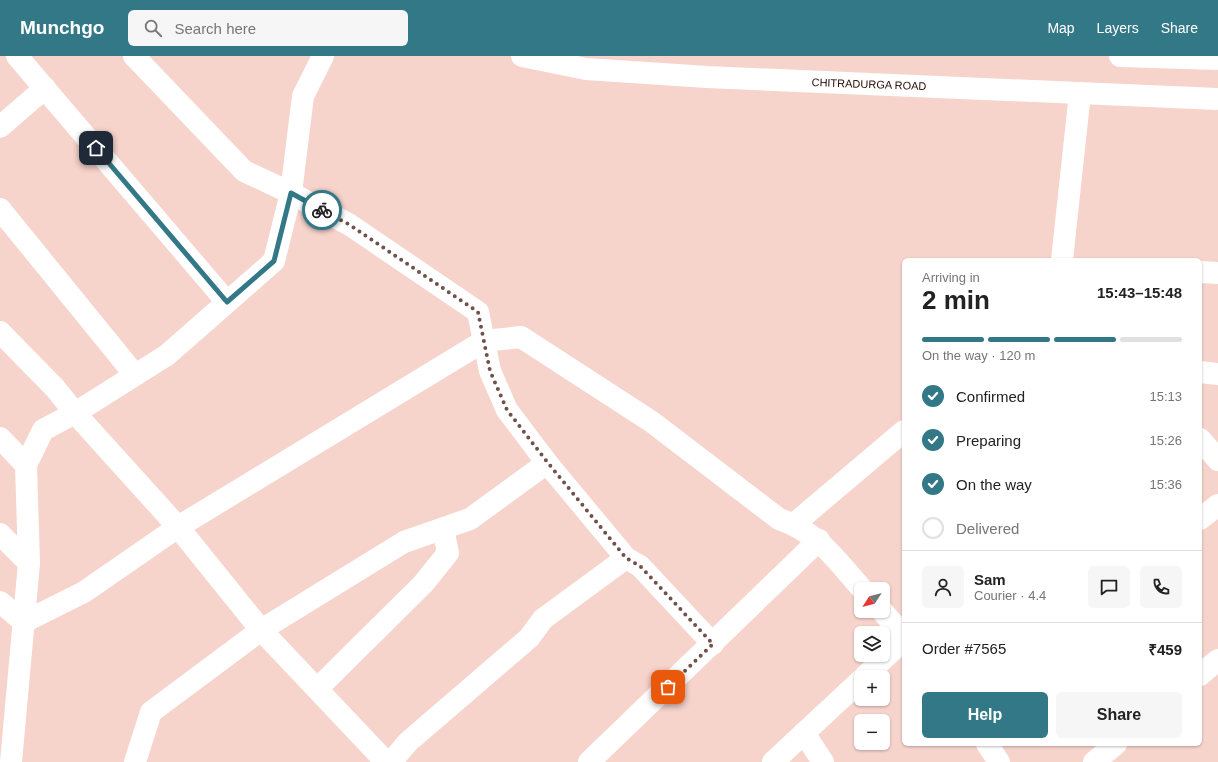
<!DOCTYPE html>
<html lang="en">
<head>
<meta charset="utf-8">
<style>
	:root { --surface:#fff; --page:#f6f6f6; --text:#222; --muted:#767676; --line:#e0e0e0; --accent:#337886 }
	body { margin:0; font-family:Arial,sans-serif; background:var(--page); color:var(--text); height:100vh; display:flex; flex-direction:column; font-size:15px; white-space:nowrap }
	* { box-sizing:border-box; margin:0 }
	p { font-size:13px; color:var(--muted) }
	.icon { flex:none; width:22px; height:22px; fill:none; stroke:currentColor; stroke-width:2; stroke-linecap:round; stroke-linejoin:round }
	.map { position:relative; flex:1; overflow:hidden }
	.panel { position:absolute; left:902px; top:202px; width:300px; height:488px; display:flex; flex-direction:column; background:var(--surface); border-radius:6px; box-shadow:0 1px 3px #0004 }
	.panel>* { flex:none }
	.needle { width:26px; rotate:234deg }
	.controls { position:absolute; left:854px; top:526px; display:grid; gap:8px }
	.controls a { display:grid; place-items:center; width:36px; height:36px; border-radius:6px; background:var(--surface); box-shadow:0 1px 3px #0004; font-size:20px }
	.pin { position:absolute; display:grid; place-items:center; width:34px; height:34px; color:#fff; margin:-17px; border-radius:8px; box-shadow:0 2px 6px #0006 }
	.courier { position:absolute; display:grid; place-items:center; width:40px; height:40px; margin:-20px; border:3px solid #337886; border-radius:50%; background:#fff; color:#222; box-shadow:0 1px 5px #0007 }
	.overview em { font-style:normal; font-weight:600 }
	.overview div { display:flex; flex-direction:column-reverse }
	.overview { display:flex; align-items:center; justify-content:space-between; height:68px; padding:0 20px }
	h1 { font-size:26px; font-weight:600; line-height:30px }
	.bar { display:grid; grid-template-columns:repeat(4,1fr); gap:6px 4px; align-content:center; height:48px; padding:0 20px }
	.bar i { height:5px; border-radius:3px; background:var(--line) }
	.bar .selected { background:var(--accent) }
	.bar p { grid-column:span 4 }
	.line { display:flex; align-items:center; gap:10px; padding:0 20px; border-top:1px solid var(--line) }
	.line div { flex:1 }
	.round { display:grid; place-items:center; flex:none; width:42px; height:42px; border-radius:6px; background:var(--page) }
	ol { padding:0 20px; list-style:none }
	li { display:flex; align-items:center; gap:12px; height:44px }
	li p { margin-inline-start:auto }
	li .icon { padding:4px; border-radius:50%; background:var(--accent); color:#fff; stroke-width:4 }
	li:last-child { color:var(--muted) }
	li i { width:22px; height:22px; border:2px solid var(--line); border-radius:50% }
	.primary-button { display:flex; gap:8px; margin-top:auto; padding:8px 20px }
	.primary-button a { flex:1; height:46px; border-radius:6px; background:var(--accent); color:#fff; font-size:16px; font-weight:600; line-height:46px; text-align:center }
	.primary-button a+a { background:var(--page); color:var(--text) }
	header { display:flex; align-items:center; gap:24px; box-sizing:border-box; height:56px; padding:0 20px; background:var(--accent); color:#fff }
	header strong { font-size:19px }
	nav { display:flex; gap:22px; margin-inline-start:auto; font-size:14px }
	.search { width:280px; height:36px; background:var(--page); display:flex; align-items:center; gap:10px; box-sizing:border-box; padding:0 14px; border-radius:6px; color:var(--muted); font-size:15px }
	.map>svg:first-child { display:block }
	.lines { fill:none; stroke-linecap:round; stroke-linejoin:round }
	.minor { stroke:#fff; stroke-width:22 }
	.tertiary { stroke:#fff; stroke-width:22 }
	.primary { stroke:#fff; stroke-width:22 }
	.done { stroke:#70514b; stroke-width:4; stroke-dasharray:0 7.2 }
	.route { stroke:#337886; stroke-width:5 }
	.labels { text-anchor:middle; stroke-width:3; stroke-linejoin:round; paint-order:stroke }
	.street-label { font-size:11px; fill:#280b06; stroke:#fdfdfd }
</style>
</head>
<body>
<header>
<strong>Munchgo</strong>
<div class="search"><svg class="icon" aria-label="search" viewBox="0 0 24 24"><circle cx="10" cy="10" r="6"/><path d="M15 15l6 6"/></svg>Search here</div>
<nav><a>Map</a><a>Layers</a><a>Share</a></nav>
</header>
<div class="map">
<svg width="1218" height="706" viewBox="0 0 1218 706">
	<rect width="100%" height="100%" fill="#f6d3cb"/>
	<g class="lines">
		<g class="minor">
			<path d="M17,0L227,246"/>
			<path d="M134,0L244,115L291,137L350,169L478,256L490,315L507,354L547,407"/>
			<path d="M0,71L45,32"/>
			<path d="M0,153L135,319"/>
			<path d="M1062,204L1080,37"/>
			<path d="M1200,216L1218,217"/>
			<path d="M0,276L55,332L75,357L178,471L261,574L386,706"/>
			<path d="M1200,316L1218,318"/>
			<path d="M0,382L26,409"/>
			<path d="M1200,383L1218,404"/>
			<path d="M1200,463L1218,449"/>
			<path d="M794,468L904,375"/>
			<path d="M0,478L29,507"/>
			<path d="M0,546L24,566L84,536L178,471L484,285L521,281L652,366L779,463C818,476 836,504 862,533"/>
			<path d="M882,555L904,580"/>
			<path d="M1200,619L1218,604"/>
			<path d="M864,621L904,584"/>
			<path d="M318,632L423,528L448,497L443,473"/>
			<path d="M804,677L823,706"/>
			<path d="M987,688L999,706"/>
			<path d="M135,706L151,656L261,574L404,486L470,463L547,407L626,502L640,510L713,588"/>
			<path d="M391,706L408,686L529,582L543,563L626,502"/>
			<path d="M589,706L819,484"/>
			<path d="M773,706L861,624"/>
			<path d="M1094,706L1116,688"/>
		</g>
		<path class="tertiary" d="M11,706L29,507L26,409L43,374L75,357L167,299L274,205L291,137L303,40L323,0"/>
		<g class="primary">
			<path d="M522,0L586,13L707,21L1218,43"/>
			<path d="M1120,0L1218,3"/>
		</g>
	</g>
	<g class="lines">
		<path class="done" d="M322,154L350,169L478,256L490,315L507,354L548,407L626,502L640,510L713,588L668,631"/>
		<path class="route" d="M96,92L227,246L274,205L291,137L322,154"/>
	</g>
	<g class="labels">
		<g class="street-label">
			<text transform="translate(869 28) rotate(2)" y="4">CHITRADURGA ROAD</text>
		</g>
	</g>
</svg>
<div class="controls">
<a><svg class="needle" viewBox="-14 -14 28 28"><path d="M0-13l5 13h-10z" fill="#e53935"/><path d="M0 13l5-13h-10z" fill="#767676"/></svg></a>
<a><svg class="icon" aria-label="layers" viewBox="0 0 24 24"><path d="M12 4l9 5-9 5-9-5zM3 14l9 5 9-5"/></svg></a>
<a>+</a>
<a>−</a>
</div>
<div class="pin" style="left:668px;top:631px;background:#ea580c"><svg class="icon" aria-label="bag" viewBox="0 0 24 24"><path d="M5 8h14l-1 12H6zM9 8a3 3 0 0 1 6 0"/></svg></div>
<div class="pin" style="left:96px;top:92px;background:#1f2937"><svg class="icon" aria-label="home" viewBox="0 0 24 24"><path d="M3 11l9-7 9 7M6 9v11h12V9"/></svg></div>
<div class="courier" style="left:322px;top:154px"><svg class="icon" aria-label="bike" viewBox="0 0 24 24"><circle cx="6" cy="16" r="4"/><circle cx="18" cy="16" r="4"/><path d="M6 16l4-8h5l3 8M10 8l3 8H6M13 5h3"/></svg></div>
<section class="panel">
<div class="overview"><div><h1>2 min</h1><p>Arriving in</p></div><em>15:43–15:48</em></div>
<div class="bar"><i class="selected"></i><i class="selected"></i><i class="selected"></i><i></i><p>On the way · 120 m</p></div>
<ol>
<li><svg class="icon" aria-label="check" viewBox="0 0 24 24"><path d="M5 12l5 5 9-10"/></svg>Confirmed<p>15:13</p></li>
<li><svg class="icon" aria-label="check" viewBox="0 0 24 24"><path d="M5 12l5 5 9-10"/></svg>Preparing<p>15:26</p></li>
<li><svg class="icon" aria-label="check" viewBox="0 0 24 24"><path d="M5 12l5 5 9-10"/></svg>On the way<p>15:36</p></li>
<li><i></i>Delivered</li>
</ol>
<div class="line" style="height:72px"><a class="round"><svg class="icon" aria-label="person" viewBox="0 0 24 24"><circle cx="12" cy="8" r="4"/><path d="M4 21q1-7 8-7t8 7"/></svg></a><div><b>Sam</b><p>Courier · 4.4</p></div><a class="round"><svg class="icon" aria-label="chat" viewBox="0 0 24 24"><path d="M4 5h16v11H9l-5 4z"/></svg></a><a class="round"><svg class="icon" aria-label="phone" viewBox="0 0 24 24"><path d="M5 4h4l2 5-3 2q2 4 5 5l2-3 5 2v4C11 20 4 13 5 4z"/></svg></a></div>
<div class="line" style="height:52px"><div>Order #7565</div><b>₹459</b></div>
<div class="primary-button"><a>Help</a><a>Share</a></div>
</section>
</div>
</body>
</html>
